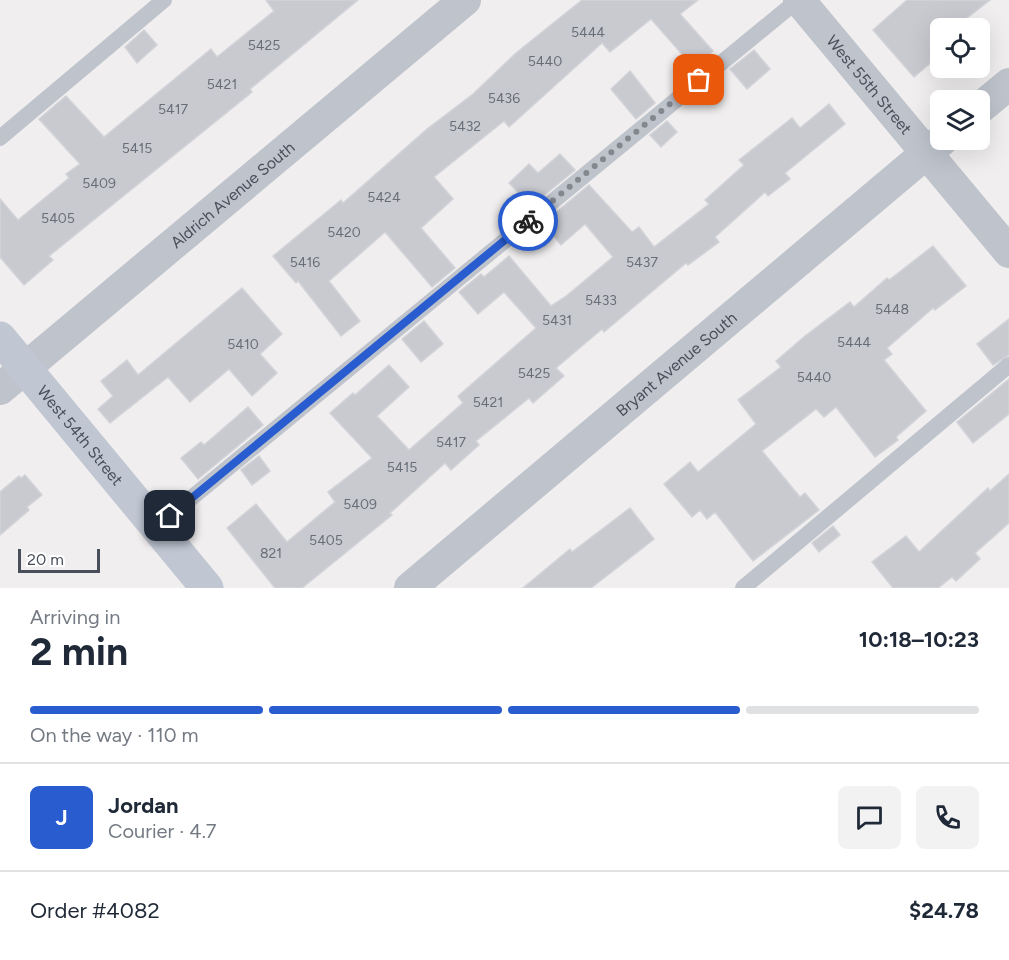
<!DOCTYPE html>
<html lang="en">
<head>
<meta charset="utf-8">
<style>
	:root { --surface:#fff; --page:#f2f2f3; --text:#1f2937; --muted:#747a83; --line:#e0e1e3; --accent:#295ccf }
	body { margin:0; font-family:Figtree,sans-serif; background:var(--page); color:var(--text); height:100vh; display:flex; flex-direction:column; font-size:22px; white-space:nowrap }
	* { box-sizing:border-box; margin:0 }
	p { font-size:20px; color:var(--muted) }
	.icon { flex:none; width:33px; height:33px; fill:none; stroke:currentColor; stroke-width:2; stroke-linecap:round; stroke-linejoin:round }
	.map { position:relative; height:588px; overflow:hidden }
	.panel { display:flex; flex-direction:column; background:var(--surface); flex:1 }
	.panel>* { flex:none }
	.fabs { position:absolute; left:930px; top:18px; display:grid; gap:12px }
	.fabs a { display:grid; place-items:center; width:60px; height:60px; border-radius:9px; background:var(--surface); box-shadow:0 6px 24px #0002; font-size:30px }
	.scale { position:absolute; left:18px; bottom:15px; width:82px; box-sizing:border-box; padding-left:6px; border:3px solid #484f5a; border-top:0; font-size:16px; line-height:21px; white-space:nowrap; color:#484f5a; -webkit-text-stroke:4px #fff; paint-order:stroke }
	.pin { position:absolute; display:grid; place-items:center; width:51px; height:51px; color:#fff; margin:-26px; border-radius:12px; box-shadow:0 3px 9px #0006 }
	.courier { position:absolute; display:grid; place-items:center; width:60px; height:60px; margin:-30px; border:4px solid #295ccf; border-radius:50%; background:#fff; color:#222; box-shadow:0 2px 8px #0007 }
	.headline em { font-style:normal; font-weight:700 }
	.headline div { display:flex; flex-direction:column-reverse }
	.headline { display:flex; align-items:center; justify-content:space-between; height:102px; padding:0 30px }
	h1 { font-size:39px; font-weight:700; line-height:45px }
	.bar { display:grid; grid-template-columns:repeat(4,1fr); gap:9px 6px; align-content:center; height:72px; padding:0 30px }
	.bar i { height:8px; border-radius:4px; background:var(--line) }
	.bar .active { background:var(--accent) }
	.bar p { grid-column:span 4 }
	.line { display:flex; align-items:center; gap:15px; padding:0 30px; border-top:2px solid var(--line) }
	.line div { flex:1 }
	.round { display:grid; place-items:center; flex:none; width:63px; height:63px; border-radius:9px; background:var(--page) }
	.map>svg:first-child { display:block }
	.building { fill:#c9cad0; stroke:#d2d3d9; stroke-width:1.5 }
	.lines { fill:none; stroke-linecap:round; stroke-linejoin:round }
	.lane { stroke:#bec3cc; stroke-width:16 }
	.street { stroke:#bec3cc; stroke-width:32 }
	.secondary { stroke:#c0c7d3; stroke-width:33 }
	.done { stroke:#83878e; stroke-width:6; stroke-dasharray:0 10.8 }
	.route { stroke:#295ccf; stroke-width:8 }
	.labels { text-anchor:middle; stroke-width:5; stroke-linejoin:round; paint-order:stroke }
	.number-label { font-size:14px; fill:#686e78 }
	.street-label { font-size:16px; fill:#484f5a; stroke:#fff }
</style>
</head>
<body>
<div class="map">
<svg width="1009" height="588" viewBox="0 0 1009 588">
	<rect width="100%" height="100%" fill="#f0eeee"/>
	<g class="building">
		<path d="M266,0H358L250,89L252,92L49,256L53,260L24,285L0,257V199L18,220L69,178L66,174L80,164L39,119L66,96L104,137L211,49L217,57L274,11Z"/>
		<path d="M582,0H698L680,14L713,51L694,68L651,19L610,52L602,43L509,127L504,121L434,177L453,199L421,228L455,268L432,287L385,232L329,281L360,321L341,336L298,281L296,283L273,256L341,200L343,203L427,129L473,94L516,53Z"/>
		<path d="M907,0H990L954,28H940V55L914,77L873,30Z"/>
		<path d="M144,30L157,45L137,63L125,47Z"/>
		<path d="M754,50L770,69L747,89L730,69Z"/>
		<path d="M630,71L655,103L636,119L611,89Z"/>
		<path d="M829,104L845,124L785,173L790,179L768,196L765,192L715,237L719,242L688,265L686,263L604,332L602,329L556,368L564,376L533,403L529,398L476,441L479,445L451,470L445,463L390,513L392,515L302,588H275L227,528L256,504L287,542L335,502L328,492L372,458L330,413L353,393L355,395L389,365L409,387L377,416L409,450L463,403L458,396L536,328L504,292L478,314L459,292L481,274L484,277L509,256L551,306L565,297L613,257L585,224L561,245L543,223L589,185L632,232L639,227L654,247L709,204L705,200L744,165L739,160L792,118L800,128Z"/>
		<path d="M667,121L677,132L661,147L650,135Z"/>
		<path d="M560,154L575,170L531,206L509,183L529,164L538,173Z"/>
		<path d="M933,246L966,286L935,310L933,308L887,348L892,354L884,360L926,411L896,437L898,440L875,457L836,407L824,417L816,409L762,451L800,497L805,493L819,510L753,561L715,512L707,519L700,510L692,517L664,484L690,462L698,472L756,424L738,400L781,367L776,361L805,336L850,302L854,307L887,278L889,280Z"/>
		<path d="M242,288L282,334L260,354L277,373L252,396L229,369L190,402L168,377L110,423L98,409L113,396L101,381L127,360L138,375Z"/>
		<path d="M1009,319V355L993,365L977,344Z"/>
		<path d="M424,321L443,344L421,362L402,339Z"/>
		<path d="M1009,379V414L973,443L957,422Z"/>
		<path d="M248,407L263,425L198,479L181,458L201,442L204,445Z"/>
		<path d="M259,456L270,471L252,485L241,470Z"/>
		<path d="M1009,474V523L975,553L980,559L956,581L952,577L938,588H893L872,562L906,536L919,552L988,488L990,491Z"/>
		<path d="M25,475L42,495L27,507L29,510L0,535V492L19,476L21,478Z"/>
		<path d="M630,508L654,539L591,588H523L570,549L572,552Z"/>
		<path d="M833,526L840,535L819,552L812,543Z"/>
	</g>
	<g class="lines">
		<g class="lane">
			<path d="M0,138L164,0"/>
			<path d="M156,527L798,0"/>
			<path d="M743,588L1009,365"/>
		</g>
		<g class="street">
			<path id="s1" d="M799,0L1009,252"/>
			<path d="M980,108L1009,84"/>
			<path id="s2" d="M0,389L465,0"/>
			<path id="s3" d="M410,588L942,140"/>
		</g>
		<path class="secondary" id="s4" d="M0,338L207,588"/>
	</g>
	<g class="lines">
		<path class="done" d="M528,221L699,80"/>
		<path class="route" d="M170,516L528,221"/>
	</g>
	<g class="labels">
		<g class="number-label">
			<text x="588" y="37">5444</text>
			<text x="264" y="50">5425</text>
			<text x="545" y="66">5440</text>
			<text x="222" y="89">5421</text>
			<text x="504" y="103">5436</text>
			<text x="173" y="114">5417</text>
			<text x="465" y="131">5432</text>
			<text x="137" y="153">5415</text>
			<text x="99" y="188">5409</text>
			<text x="384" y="202">5424</text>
			<text x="58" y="223">5405</text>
			<text x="344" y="237">5420</text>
			<text x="305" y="267">5416</text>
			<text x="642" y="267">5437</text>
			<text x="601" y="305">5433</text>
			<text x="892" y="314">5448</text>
			<text x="557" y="325">5431</text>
			<text x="854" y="347">5444</text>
			<text x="243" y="349">5410</text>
			<text x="534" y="378">5425</text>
			<text x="814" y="382">5440</text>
			<text x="488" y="407">5421</text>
			<text x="451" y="447">5417</text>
			<text x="402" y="472">5415</text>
			<text x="360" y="509">5409</text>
			<text x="326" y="545">5405</text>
			<text x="271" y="558">821</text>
		</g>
		<g class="street-label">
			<text dy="6" stroke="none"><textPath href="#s1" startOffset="110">West 55th Street</textPath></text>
			<text dy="6" stroke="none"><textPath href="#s2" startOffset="303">Aldrich Avenue South</textPath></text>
			<text dy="6" stroke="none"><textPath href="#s3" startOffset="348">Bryant Avenue South</textPath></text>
			<text dy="6" stroke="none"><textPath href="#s4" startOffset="126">West 54th Street</textPath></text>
		</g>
	</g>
</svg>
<div class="fabs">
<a><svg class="icon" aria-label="locate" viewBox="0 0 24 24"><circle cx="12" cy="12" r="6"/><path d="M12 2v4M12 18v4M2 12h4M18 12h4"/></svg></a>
<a><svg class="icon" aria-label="layers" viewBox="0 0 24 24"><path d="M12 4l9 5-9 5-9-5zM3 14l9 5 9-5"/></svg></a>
</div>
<div class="scale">20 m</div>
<div class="pin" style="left:699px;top:80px;background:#ea580c"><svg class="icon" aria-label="bag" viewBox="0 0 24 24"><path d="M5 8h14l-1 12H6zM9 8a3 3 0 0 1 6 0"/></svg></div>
<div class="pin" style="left:170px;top:516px;background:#1f2937"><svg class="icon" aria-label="home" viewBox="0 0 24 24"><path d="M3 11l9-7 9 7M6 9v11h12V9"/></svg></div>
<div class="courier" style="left:528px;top:221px"><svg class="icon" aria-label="bike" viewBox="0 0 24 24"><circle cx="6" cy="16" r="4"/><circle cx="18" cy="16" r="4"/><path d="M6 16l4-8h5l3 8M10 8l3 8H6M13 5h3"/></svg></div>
</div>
<section class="panel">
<div class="headline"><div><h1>2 min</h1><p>Arriving in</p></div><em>10:18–10:23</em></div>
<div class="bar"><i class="active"></i><i class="active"></i><i class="active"></i><i></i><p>On the way · 110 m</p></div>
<div class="line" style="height:108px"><b class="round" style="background:var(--accent);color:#fff">J</b><div><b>Jordan</b><p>Courier · 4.7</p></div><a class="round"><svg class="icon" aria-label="chat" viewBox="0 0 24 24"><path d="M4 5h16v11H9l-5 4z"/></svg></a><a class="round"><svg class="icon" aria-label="phone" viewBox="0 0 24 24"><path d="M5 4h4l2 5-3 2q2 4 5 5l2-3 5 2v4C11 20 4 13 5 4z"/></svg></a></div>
<div class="line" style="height:78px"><div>Order #4082</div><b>$24.78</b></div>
</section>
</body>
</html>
